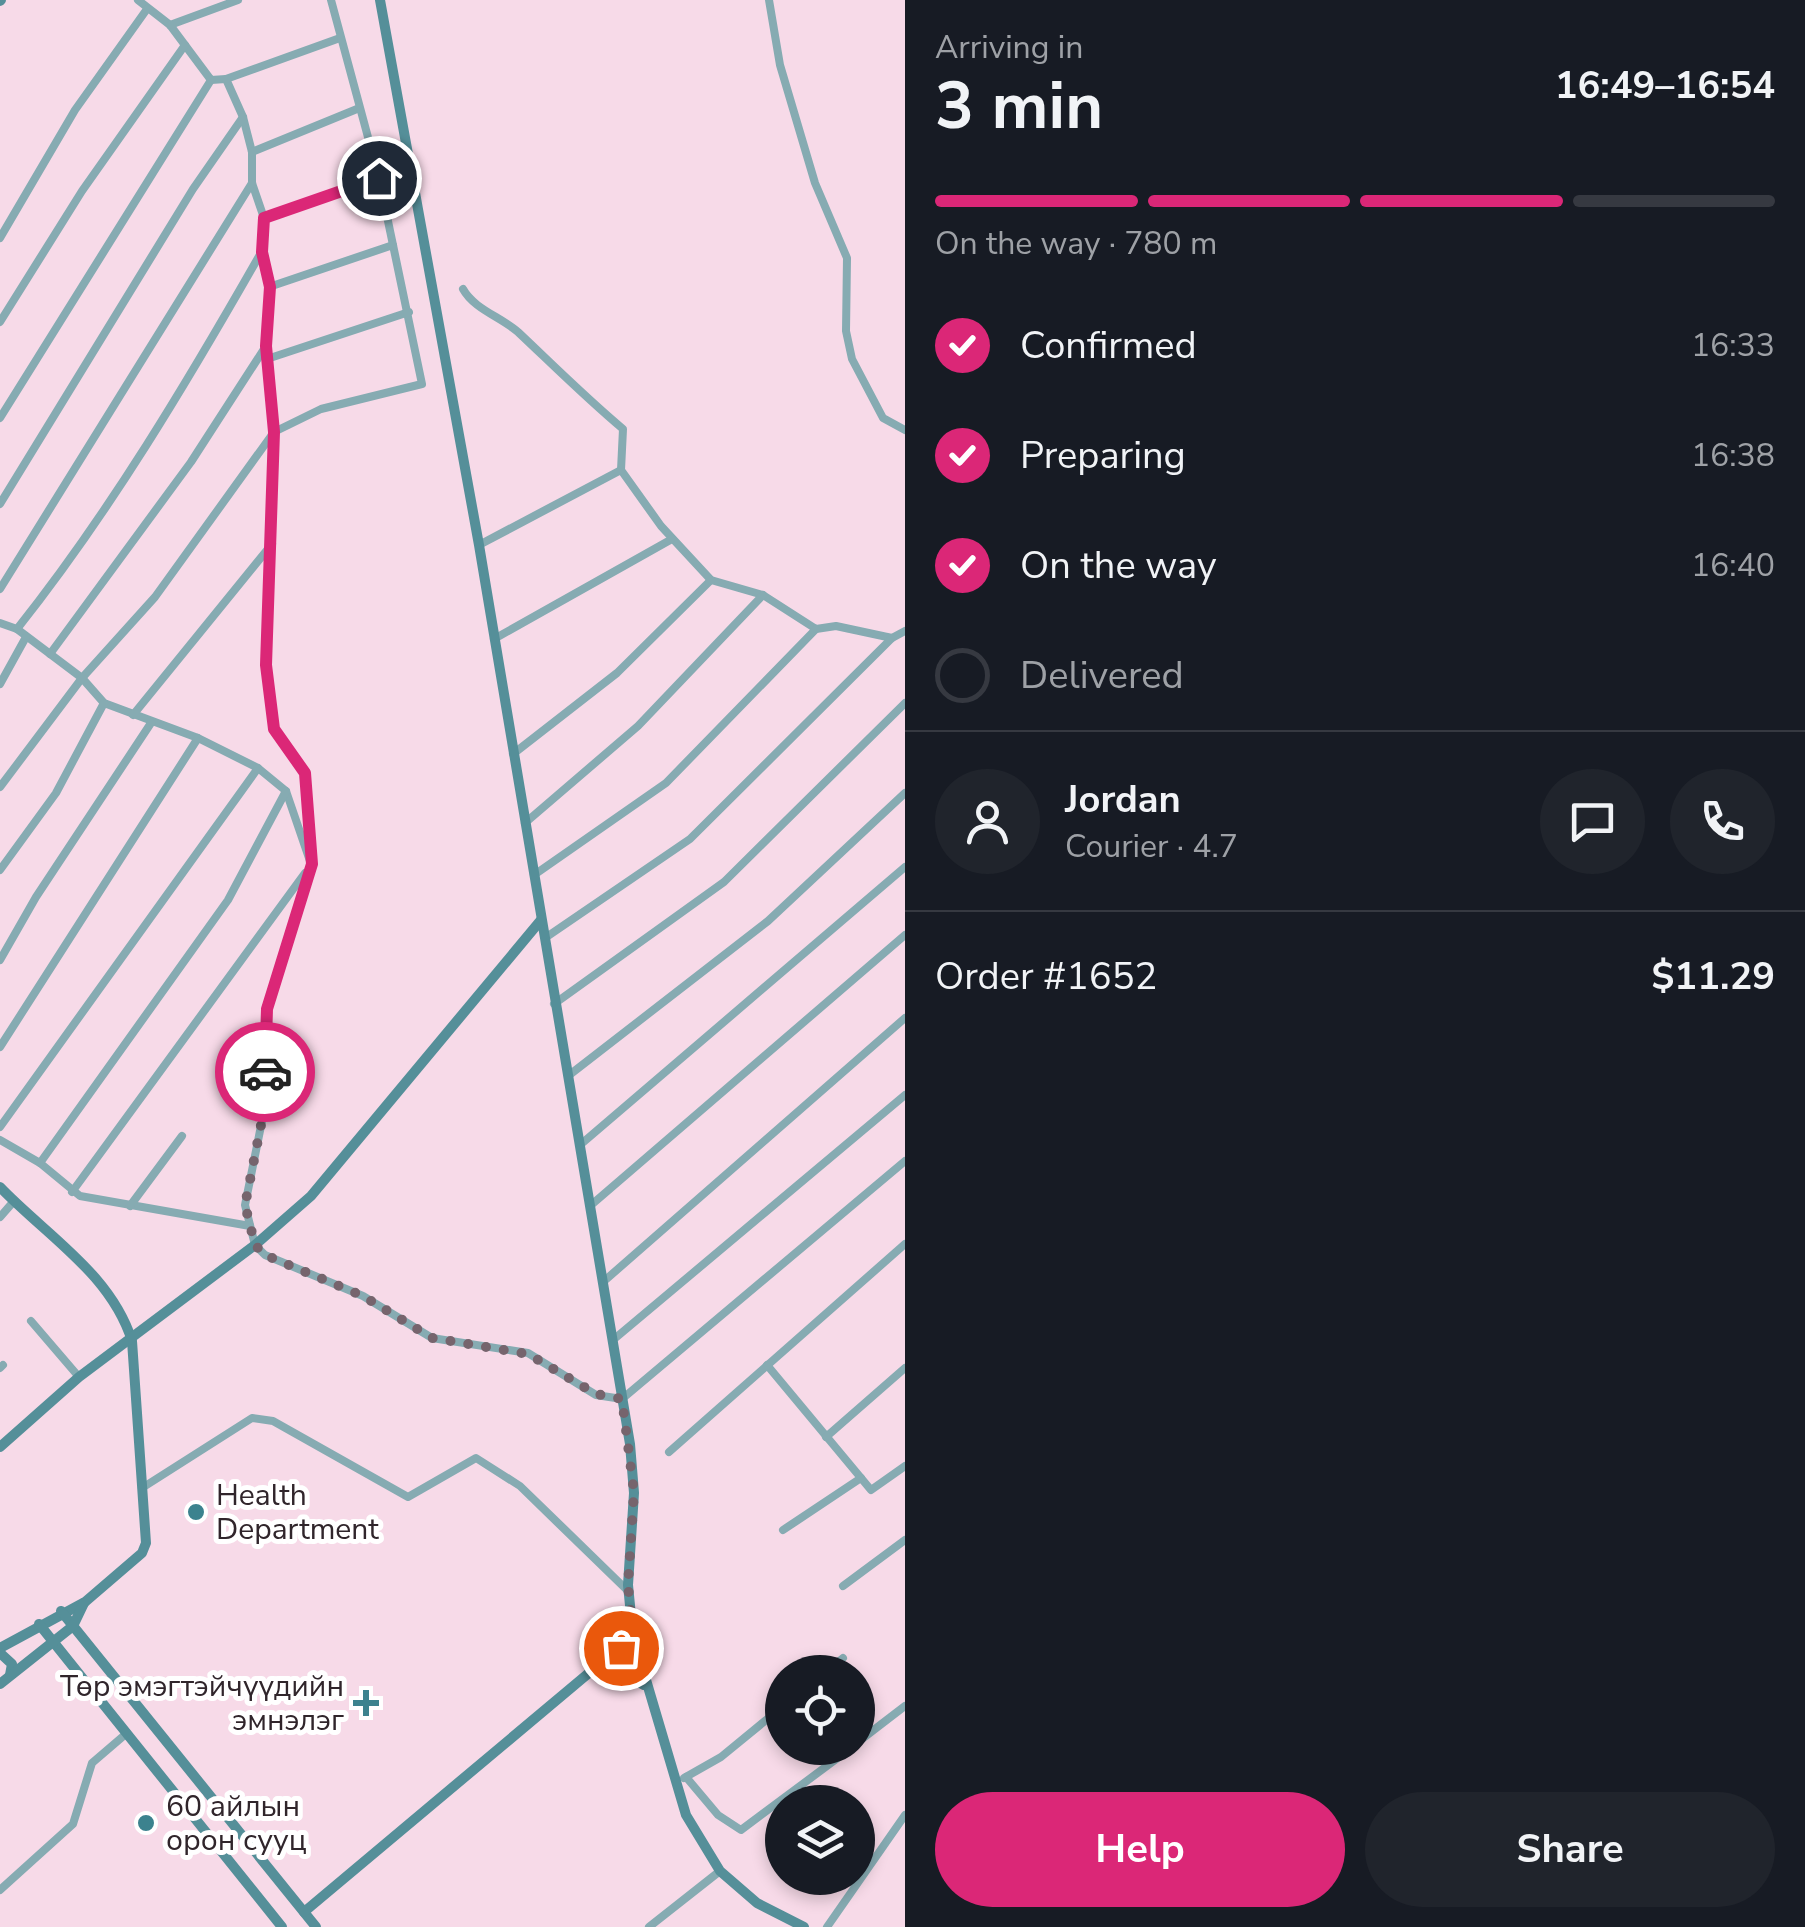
<!DOCTYPE html>
<html lang="en">
<head>
<meta charset="utf-8">
<style>
	:root { --surface:#171b24; --page:#20242c; --text:#f1f3f6; --muted:#9ea1a6; --line:#363941; --accent:#db2777 }
	body { margin:0; font-family:"Nunito Sans",sans-serif; background:var(--page); color:var(--text); height:100vh; display:flex; flex-direction:column; font-size:38px; white-space:nowrap }
	* { box-sizing:border-box; margin:0 }
	p { font-size:32px; color:var(--muted) }
	.icon { flex:none; width:55px; height:55px; fill:none; stroke:currentColor; stroke-width:2; stroke-linecap:round; stroke-linejoin:round }
	.map { position:relative; flex:1; overflow:hidden }
	.sheet { display:flex; flex-direction:column; background:var(--surface); width:900px }
	.sheet>* { flex:none }
	.fabs { position:absolute; left:765px; top:1655px; display:grid; gap:20px }
	.fabs a { display:grid; place-items:center; width:110px; height:110px; border-radius:50%; background:var(--surface); box-shadow:0 5px 15px #0003; font-size:50px }
	.pin { position:absolute; display:grid; place-items:center; width:85px; height:85px; color:#fff; margin:-42px; border:5px solid #fff; border-radius:50%; box-shadow:0 2px 10px #0007 }
	.courier { position:absolute; display:grid; place-items:center; width:100px; height:100px; margin:-50px; border:8px solid #db2777; border-radius:50%; background:#fff; color:#222; box-shadow:0 2px 12px #0007 }
	.headline em { font-style:normal; font-weight:700 }
	.headline div { display:flex; flex-direction:column-reverse }
	.headline { display:flex; align-items:center; justify-content:space-between; height:170px; padding:0 30px }
	h1 { font-size:65px; font-weight:700; line-height:75px }
	.bar { display:grid; grid-template-columns:repeat(4,1fr); gap:15px 10px; align-content:center; height:120px; padding:0 30px }
	.bar i { height:12px; border-radius:8px; background:var(--line) }
	.bar .current { background:var(--accent) }
	.bar p { grid-column:span 4 }
	.line { display:flex; align-items:center; gap:25px; padding:0 30px; border-top:2px solid var(--line) }
	.line div { flex:1 }
	.round { display:grid; place-items:center; flex:none; width:105px; height:105px; border-radius:52px; background:var(--page) }
	ol { padding:0 30px; list-style:none }
	li { display:flex; align-items:center; gap:30px; height:110px }
	li p { margin-inline-start:auto }
	li .icon { padding:10px; border-radius:50%; background:var(--accent); color:#fff; stroke-width:4 }
	li:last-child { color:var(--muted) }
	li i { width:55px; height:55px; border:5px solid var(--line); border-radius:50% }
	.primary-button { display:flex; gap:20px; margin-top:auto; padding:20px 30px }
	.primary-button a { flex:1; height:115px; border-radius:60px; background:var(--accent); color:#fff; font-size:40px; font-weight:700; line-height:115px; text-align:center }
	.primary-button a+a { background:var(--page); color:var(--text) }
	main { display:flex; flex:1; min-height:0 }
	.map>svg:first-child { display:block }
	.lines { fill:none; stroke-linecap:round; stroke-linejoin:round }
	.street { stroke:#86abb2; stroke-width:8 }
	.secondary { stroke:#558f99; stroke-width:10 }
	.done { stroke:#76646d; stroke-width:10; stroke-dasharray:0 18 }
	.route { stroke:#db2777; stroke-width:12 }
	.poi-dot { fill:#3c828e; stroke:#fff; stroke-width:4 }
	.labels { text-anchor:middle; stroke-width:10; stroke-linejoin:round; paint-order:stroke }
	.poi-label { font-size:30px; fill:#30252b; stroke:#fff; text-anchor:start }
</style>
</head>
<body>
<main>
<div class="map">
<svg width="905" height="1927" viewBox="0 0 905 1927">
	<rect width="100%" height="100%" fill="#f7dae8"/>
	<g class="lines">
		<g class="street">
			<path d="M138,0L170,25L211,80L226,79L243,117L252,152V183L264,218L262,251L269,287L266,346L274,432L266,665L274,729L305,773L310,851"/>
			<path d="M769,0L780,65L815,183L847,258L846,331L852,359L883,418L905,430"/>
			<path d="M170,25L238,0"/>
			<path d="M226,79L340,38"/>
			<path d="M252,152L357,109"/>
			<path d="M264,218L379,178"/>
			<path d="M0,238L75,110L147,9"/>
			<path d="M269,287L393,245"/>
			<path d="M463,289C474,309 501,317 518,332C553,365 586,398 623,429L621,470L661,526L711,580L763,595L816,629L836,626L892,638L905,631"/>
			<path d="M0,322L82,191L185,45"/>
			<path d="M270,358L409,312"/>
			<path d="M0,418L211,80"/>
			<path d="M0,504L193,189L243,117"/>
			<path d="M479,545L621,470"/>
			<path d="M0,589L252,183"/>
			<path d="M0,623L17,629L82,678L104,703L198,738L258,768L286,791L311,864L267,1009L264,1111L245,1205L255,1245L265,1255L363,1296L432,1338L528,1353L596,1395L622,1399L905,1161"/>
			<path d="M17,629C110,512 188,381 262,251"/>
			<path d="M494,639L672,539"/>
			<path d="M50,654L191,462L266,346"/>
			<path d="M0,684L26,637"/>
			<path d="M133,715L272,544"/>
			<path d="M513,754L617,673L711,580"/>
			<path d="M0,787L82,678L155,597L274,432L321,409L422,384L379,178L331,0"/>
			<path d="M525,823L638,726L763,595"/>
			<path d="M0,870L56,793L104,703"/>
			<path d="M534,875L666,783L816,629"/>
			<path d="M545,938L690,839L892,638"/>
			<path d="M0,960L36,897L151,723"/>
			<path d="M554,1004L724,882L905,703"/>
			<path d="M0,1047L198,738"/>
			<path d="M568,1076L768,921L905,793"/>
			<path d="M0,1127L258,768"/>
			<path d="M0,1140L40,1163L80,1196L250,1226"/>
			<path d="M580,1145L905,867"/>
			<path d="M40,1163L228,900L286,791"/>
			<path d="M72,1192L305,873"/>
			<path d="M130,1206L182,1136"/>
			<path d="M590,1206L905,935"/>
			<path d="M0,1217L14,1201"/>
			<path d="M603,1282L905,1018"/>
			<path d="M31,1321L79,1377"/>
			<path d="M613,1340L905,1095"/>
			<path d="M767,1365L871,1490L905,1466"/>
			<path d="M0,1368L3,1365"/>
			<path d="M826,1437L905,1368"/>
			<path d="M669,1452L905,1244"/>
			<path d="M142,1488L252,1418L273,1421L408,1497L476,1458L520,1486L629,1592"/>
			<path d="M783,1530L861,1478"/>
			<path d="M843,1586L905,1540"/>
			<path d="M826,1672L843,1658"/>
			<path d="M858,1742L905,1706"/>
			<path d="M686,1777L718,1815L741,1830L851,1748"/>
			<path d="M684,1778L721,1757L782,1707"/>
			<path d="M0,1890L73,1824L92,1763L127,1733"/>
			<path d="M649,1927L720,1871"/>
			<path d="M827,1927L905,1815"/>
		</g>
		<g class="secondary">
			<path d="M380,0L479,545L630,1444L634,1493L628,1585L633,1636L686,1815L720,1871L757,1903L804,1927"/>
			<path d="M0,1L1,0"/>
			<path d="M0,1187C47,1236 111,1274 132,1341L146,1543L142,1553L85,1602L0,1648"/>
			<path d="M0,1447L79,1377L255,1245L311,1196L541,920"/>
			<path d="M61,1611L316,1927"/>
			<path d="M39,1624L282,1927"/>
			<path d="M0,1653L12,1664L10,1675"/>
			<path d="M595,1672L621,1673L644,1685"/>
			<path d="M0,1684L73,1626L84,1603"/>
			<path d="M304,1912L633,1636"/>
		</g>
	</g>
	<g class="lines">
		<path class="done" d="M265,1072L264,1110L245,1205L255,1245L265,1255L363,1296L432,1338L528,1354L596,1394L622,1399L634,1492L628,1585L633,1636L621,1648"/>
		<path class="route" d="M265,1072L267,1009L312,864L305,773L274,729L266,665L274,432L266,346L270,287L262,252L264,218L379,178"/>
	</g>
	<g class="poi-dot">
		<circle cx="196" cy="1512" r="10"/>
		<path d="M361 1688h10v10h10v10h-10v10h-10v-10h-10v-10h10z"/>
		<circle cx="146" cy="1823" r="10"/>
	</g>
	<g class="labels">
		<g class="poi-label">
			<text x="216" y="1505">Health<tspan x="216" dy="34">Department</tspan></text>
			<text x="344" y="1696" text-anchor="end">Төр эмэгтэйчүүдийн<tspan x="344" dy="34">эмнэлэг</tspan></text>
			<text x="166" y="1816">60 айлын<tspan x="166" dy="34">орон сууц</tspan></text>
		</g>
	</g>
</svg>
<div class="fabs">
<a><svg class="icon" aria-label="locate" viewBox="0 0 24 24"><circle cx="12" cy="12" r="6"/><path d="M12 2v4M12 18v4M2 12h4M18 12h4"/></svg></a>
<a><svg class="icon" aria-label="layers" viewBox="0 0 24 24"><path d="M12 4l9 5-9 5-9-5zM3 14l9 5 9-5"/></svg></a>
</div>
<div class="pin" style="left:621px;top:1648px;background:#ea580c"><svg class="icon" aria-label="bag" viewBox="0 0 24 24"><path d="M5 8h14l-1 12H6zM9 8a3 3 0 0 1 6 0"/></svg></div>
<div class="pin" style="left:379px;top:178px;background:#1f2937"><svg class="icon" aria-label="home" viewBox="0 0 24 24"><path d="M3 11l9-7 9 7M6 9v11h12V9"/></svg></div>
<div class="courier" style="left:265px;top:1072px"><svg class="icon" aria-label="car" viewBox="0 0 24 24"><path d="M5 17H2v-5l4-1 3-4h7l3 4 3 1v5h-3M9 17h6M6 11h13"/><circle cx="7" cy="17" r="2"/><circle cx="17" cy="17" r="2"/></svg></div>
</div>
<section class="sheet">
<div class="headline"><div><h1>3 min</h1><p>Arriving in</p></div><em>16:49–16:54</em></div>
<div class="bar"><i class="current"></i><i class="current"></i><i class="current"></i><i></i><p>On the way · 780 m</p></div>
<ol>
<li><svg class="icon" aria-label="check" viewBox="0 0 24 24"><path d="M5 12l5 5 9-10"/></svg>Confirmed<p>16:33</p></li>
<li><svg class="icon" aria-label="check" viewBox="0 0 24 24"><path d="M5 12l5 5 9-10"/></svg>Preparing<p>16:38</p></li>
<li><svg class="icon" aria-label="check" viewBox="0 0 24 24"><path d="M5 12l5 5 9-10"/></svg>On the way<p>16:40</p></li>
<li><i></i>Delivered</li>
</ol>
<div class="line" style="height:180px"><a class="round"><svg class="icon" aria-label="person" viewBox="0 0 24 24"><circle cx="12" cy="8" r="4"/><path d="M4 21q1-7 8-7t8 7"/></svg></a><div><b>Jordan</b><p>Courier · 4.7</p></div><a class="round"><svg class="icon" aria-label="chat" viewBox="0 0 24 24"><path d="M4 5h16v11H9l-5 4z"/></svg></a><a class="round"><svg class="icon" aria-label="phone" viewBox="0 0 24 24"><path d="M5 4h4l2 5-3 2q2 4 5 5l2-3 5 2v4C11 20 4 13 5 4z"/></svg></a></div>
<div class="line" style="height:130px"><div>Order #1652</div><b>$11.29</b></div>
<div class="primary-button"><a>Help</a><a>Share</a></div>
</section>
</main>
</body>
</html>
